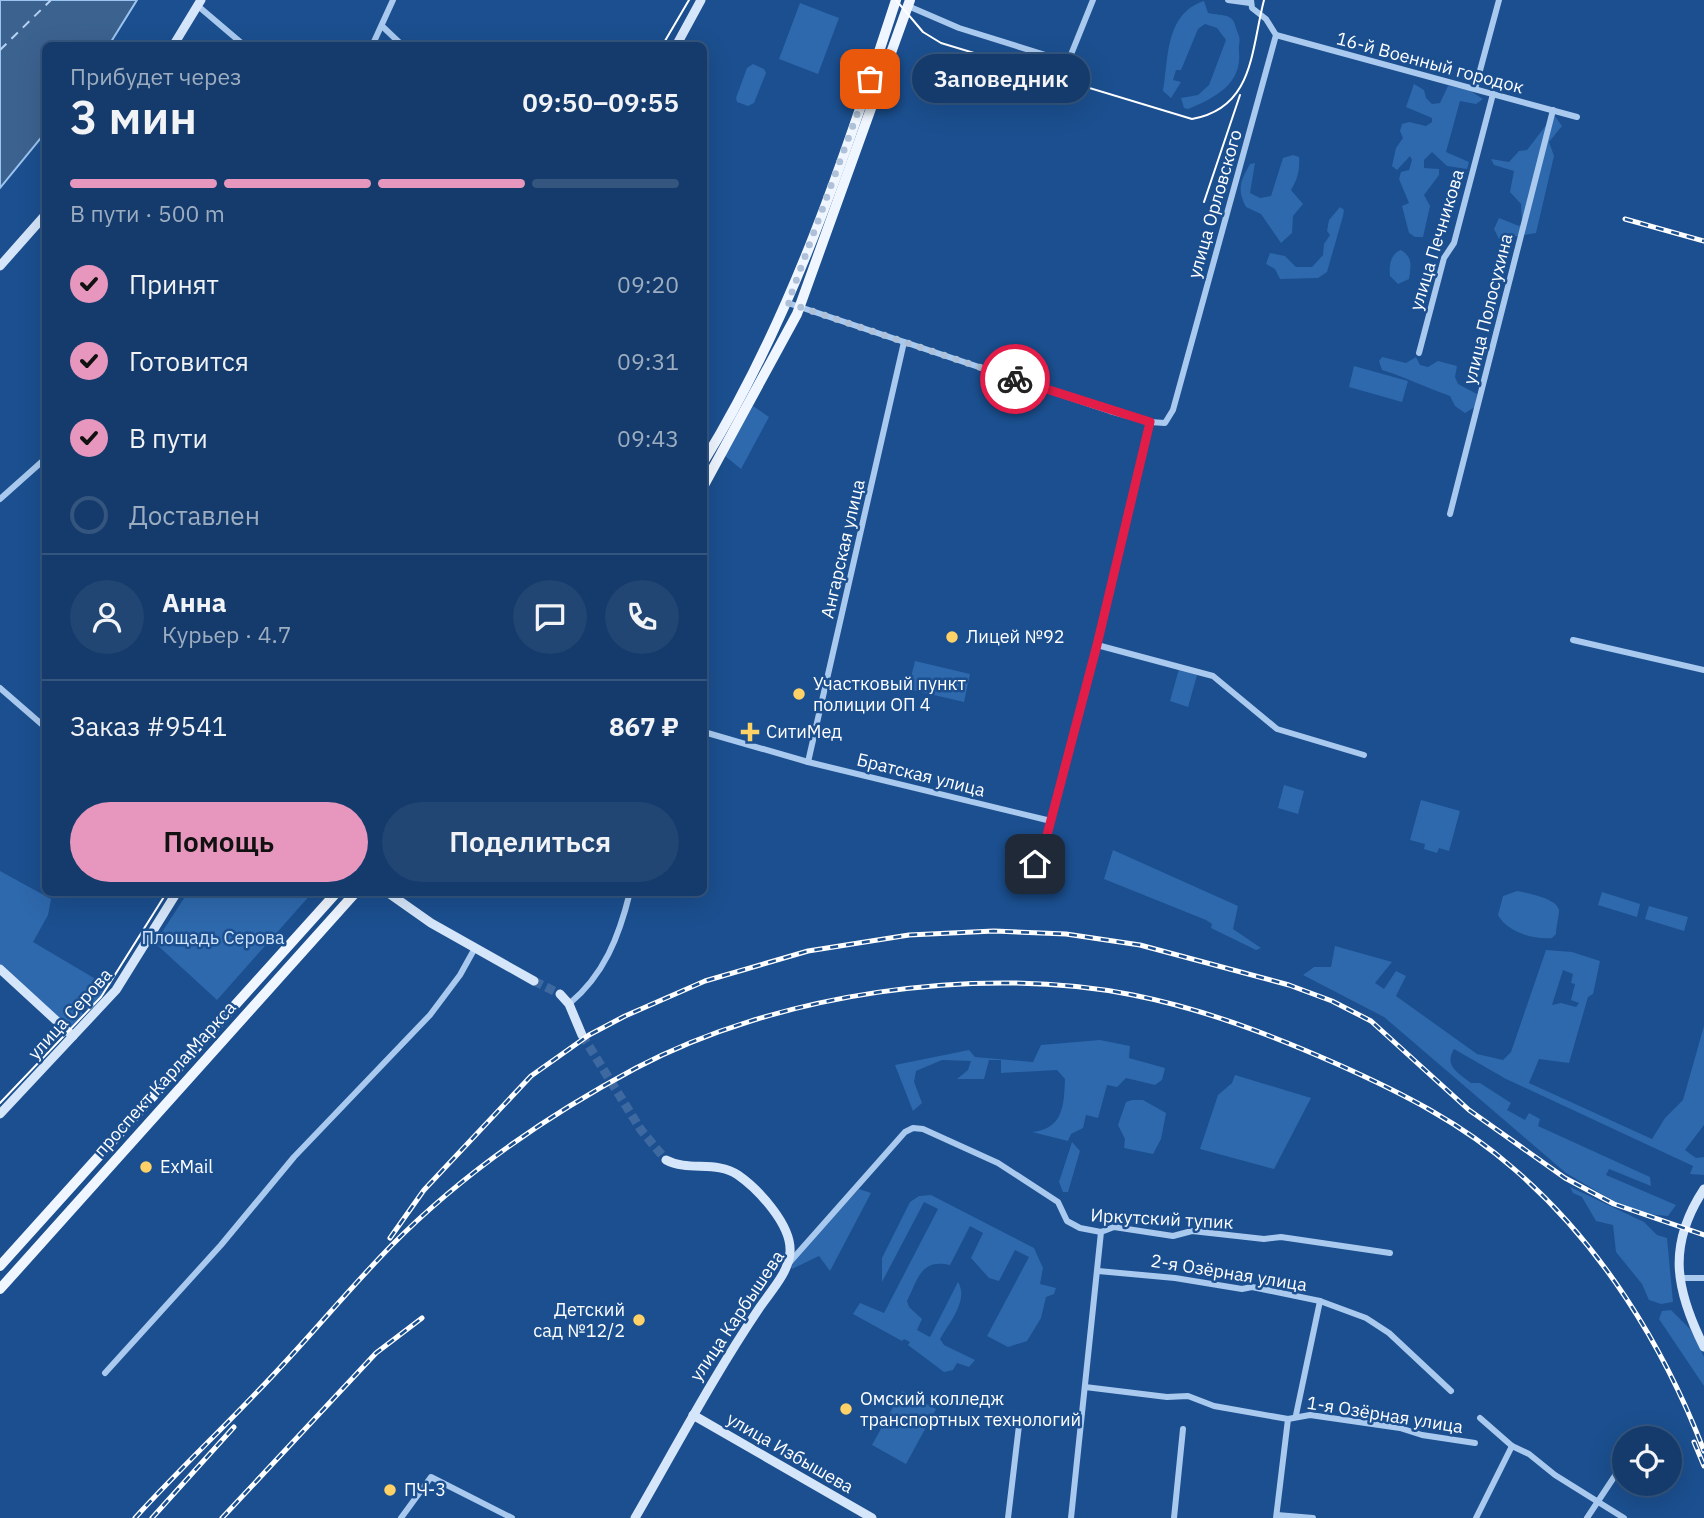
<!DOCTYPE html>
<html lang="ru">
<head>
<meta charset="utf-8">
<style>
	:root { --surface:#143b6b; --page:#214673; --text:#f1f3f6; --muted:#9dadc1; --line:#33557e; --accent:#e797bd }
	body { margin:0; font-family:"IBM Plex Sans",sans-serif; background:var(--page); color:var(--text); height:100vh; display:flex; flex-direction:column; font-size:26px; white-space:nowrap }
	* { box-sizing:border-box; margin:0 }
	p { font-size:23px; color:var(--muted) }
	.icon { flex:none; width:38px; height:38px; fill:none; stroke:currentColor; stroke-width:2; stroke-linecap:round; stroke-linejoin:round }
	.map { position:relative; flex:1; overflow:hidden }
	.panel { position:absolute; left:42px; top:42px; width:665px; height:854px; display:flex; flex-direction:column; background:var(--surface); border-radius:10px; box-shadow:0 7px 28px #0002,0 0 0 2px var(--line) }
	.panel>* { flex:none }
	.controls { position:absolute; left:1612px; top:1426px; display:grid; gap:14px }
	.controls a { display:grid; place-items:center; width:70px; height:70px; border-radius:50%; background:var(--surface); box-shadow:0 7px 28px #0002,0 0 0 2px var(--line); font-size:35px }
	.pin { position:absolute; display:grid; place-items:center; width:60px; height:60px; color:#fff; margin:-30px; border-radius:14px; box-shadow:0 4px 10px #0006 }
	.courier { position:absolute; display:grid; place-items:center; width:70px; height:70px; margin:-35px; border:5px solid #e11d48; border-radius:50%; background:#fff; color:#222; box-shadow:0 2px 9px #0007 }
	.bubble { position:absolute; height:49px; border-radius:24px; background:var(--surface); box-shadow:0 7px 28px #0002,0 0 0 2px var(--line); font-size:23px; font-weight:600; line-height:49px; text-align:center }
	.summary em { font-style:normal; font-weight:600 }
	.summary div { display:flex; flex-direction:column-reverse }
	.summary { display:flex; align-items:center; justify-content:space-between; height:119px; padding:0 28px }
	h1 { font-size:46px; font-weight:600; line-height:52px }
	.bar { display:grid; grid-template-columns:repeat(4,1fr); gap:10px 7px; align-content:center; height:84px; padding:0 28px }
	.bar i { height:9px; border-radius:5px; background:var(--line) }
	.bar .on { background:var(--accent) }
	.bar p { grid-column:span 4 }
	.line { display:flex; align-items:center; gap:18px; padding:0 28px; border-top:2px solid var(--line) }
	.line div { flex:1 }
	.round { display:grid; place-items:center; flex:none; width:74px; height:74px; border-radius:37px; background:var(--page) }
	ol { padding:0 28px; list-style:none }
	li { display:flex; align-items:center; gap:21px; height:77px }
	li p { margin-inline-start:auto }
	li .icon { padding:7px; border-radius:50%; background:var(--accent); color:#111; stroke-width:4 }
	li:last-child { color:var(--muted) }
	li i { width:38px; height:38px; border:4px solid var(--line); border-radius:50% }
	.button { display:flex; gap:14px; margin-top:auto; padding:14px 28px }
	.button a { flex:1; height:80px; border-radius:42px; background:var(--accent); color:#111; font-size:28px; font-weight:600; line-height:80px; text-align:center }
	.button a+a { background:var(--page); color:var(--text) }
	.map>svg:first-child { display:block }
	.green { fill:#2e69ad; fill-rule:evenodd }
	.water { fill:#3c6290; stroke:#9cc4f0; stroke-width:2 }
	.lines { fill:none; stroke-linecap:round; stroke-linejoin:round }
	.ferry { stroke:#b5d3f5; stroke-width:2; stroke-dasharray:9 7; stroke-linecap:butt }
	.secondary-tunnel { stroke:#3d69a0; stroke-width:9; stroke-dasharray:9 4.5; stroke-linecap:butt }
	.street { stroke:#a9c9ee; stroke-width:6 }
	.secondary { stroke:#d6e6fa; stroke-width:9 }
	.primary { stroke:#f0f6ff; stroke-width:10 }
	.tram { stroke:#fff; stroke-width:2 }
	.rail-casing { stroke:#fff; stroke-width:5 }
	.rail { stroke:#1b4f8f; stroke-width:2.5; stroke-dasharray:8; stroke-linecap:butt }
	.done { stroke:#afc1d8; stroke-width:7; stroke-dasharray:0 12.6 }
	.route { stroke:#e11d48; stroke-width:9 }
	.poi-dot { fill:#ffd166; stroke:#1b4f8f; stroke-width:2.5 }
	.labels { text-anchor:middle; stroke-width:5; stroke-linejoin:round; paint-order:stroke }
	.street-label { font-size:18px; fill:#fff; stroke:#1b4f8f }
	.poi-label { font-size:18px; fill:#fff; stroke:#1b4f8f; text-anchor:start }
	.park-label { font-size:18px; fill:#cfe3fa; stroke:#1b4f8f }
</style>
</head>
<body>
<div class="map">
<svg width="1704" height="1518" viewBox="0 0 1704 1518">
	<rect width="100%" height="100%" fill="#1b4f8f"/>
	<g class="green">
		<path d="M1204,1L1208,13C1215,15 1223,14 1229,17C1235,20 1235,26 1237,31C1242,41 1238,43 1239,52C1242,84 1215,98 1188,109L1184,108L1181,98L1198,95L1209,85L1226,40L1217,28L1205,24L1198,29L1181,70H1176L1173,80L1181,82L1171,98L1163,91C1169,60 1164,14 1204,1Z"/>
		<path d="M800,3L839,18L818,74L779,59Z"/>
		<path d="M753,64L764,69L766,73L754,103L748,106L737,102L736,98L747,68Z"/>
		<path d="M1414,84L1424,90L1426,98L1432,104L1440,103L1448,86L1469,90L1483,99L1476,104L1460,101L1446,152L1469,162L1467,169L1447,166L1432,152L1424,160V168L1439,169V175L1424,195L1430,206L1423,237H1415L1409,233L1402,206L1409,203L1399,179L1401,172L1409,170L1412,160L1410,156L1397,170L1392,166L1396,148L1403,138L1400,131L1402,124L1409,122L1426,126L1432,122V118L1406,107Z"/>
		<path d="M1554,115L1562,126L1549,142L1554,156L1536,233L1499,239L1494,229L1499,218L1519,226L1522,224L1521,204L1510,192L1514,171L1494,165L1491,159L1509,162L1519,151L1527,150Z"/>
		<path d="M1293,155L1299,157C1300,169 1298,179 1291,190L1303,204L1293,216L1292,233L1281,243L1261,214L1246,207C1237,189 1240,182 1250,164L1255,163L1250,193L1260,198L1271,196L1283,158Z"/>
		<path d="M1340,207L1344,210L1343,216L1327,272L1318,278L1280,279L1275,269L1266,264L1270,253L1285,256L1296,267H1312L1323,255L1324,244L1330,235L1327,231L1329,220Z"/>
		<path d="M1401,250C1413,257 1411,266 1409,279L1398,284L1390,276C1389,266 1390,254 1401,250Z"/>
		<path d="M1382,357L1406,363L1416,357L1420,365L1428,367L1438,361L1457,366L1455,377L1458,384L1477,394L1475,407L1465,413L1455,406L1450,396C1426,388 1406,377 1382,370L1379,361Z"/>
		<path d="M1354,366L1408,381L1402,402L1349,387Z"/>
		<path d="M753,406L769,417L741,469L725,456Z"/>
		<path d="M915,661L970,674L964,702L908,689Z"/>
		<path d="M1179,669L1197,675L1188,707L1170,701Z"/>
		<path d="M1284,785L1304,791L1298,814L1278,808Z"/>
		<path d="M1421,800L1460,811L1449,851L1439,848L1437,853L1424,849L1425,844L1410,840Z"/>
		<path d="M1113,850L1238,906L1233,929L1261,948L1256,950L1211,928L1212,924L1206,920L1104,879Z"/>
		<path d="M0,871L51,899L48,915L33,942L99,981L102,976L112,983L89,1010L80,1002L76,1006L84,1015L73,1027L68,1026L0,966Z"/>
		<path d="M1517,891C1527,893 1557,898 1559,910C1559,917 1556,927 1556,934L1552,938C1534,940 1507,932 1498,915L1503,896Z"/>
		<path d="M188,892H312V893L217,1000L155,943Z"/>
		<path d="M1602,892L1640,904L1637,917L1598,905Z"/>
		<path d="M1649,906L1688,917L1684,931L1645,919Z"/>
		<path d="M1335,946L1392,962L1375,983L1384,989L1396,971L1406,976L1396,996L1477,1054L1503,1060L1511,1052L1546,950L1572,952L1600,961L1593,994L1588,997L1569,1063L1539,1059L1529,1083L1652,1139L1665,1118L1683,1100L1704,1026V1125L1685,1150L1696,1158L1704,1157V1175L1690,1174L1693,1166L1506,1079L1454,1049C1444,1066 1457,1072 1471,1083H1480L1511,1103L1507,1110L1525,1120L1529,1113L1540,1119L1538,1126L1650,1177L1651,1186L1609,1169L1606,1175L1676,1205L1668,1216L1648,1214L1615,1202L1566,1173L1384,1017L1303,975L1314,967H1331ZM1563,970L1573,974L1571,983L1575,984L1571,1000L1579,1003L1576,1007L1561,1003L1552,1005Z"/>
		<path d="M1100,1040L1130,1046L1129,1058L1165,1068L1162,1080L1155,1085L1126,1078L1117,1087L1107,1085L1098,1118L1086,1115L1083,1128L1071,1134L1068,1141L1032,1132C1063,1129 1064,1106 1065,1079L1057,1070L1001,1073V1060H989L984,1079H957L968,1070L971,1061L942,1060L916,1071L914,1082L922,1103L913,1111L895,1065L969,1050L975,1057L1033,1062L1041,1045Z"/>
		<path d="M1235,1075L1311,1098L1274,1169L1200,1149L1218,1095L1232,1083Z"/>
		<path d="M1132,1100H1143L1166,1113L1161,1139L1153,1154L1124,1148L1125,1139L1118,1125L1126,1102Z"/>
		<path d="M1072,1142L1080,1151L1068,1192H1063L1059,1182Z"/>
		<path d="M1570,1187L1644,1222L1657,1235L1667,1238L1673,1302L1661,1304L1649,1300L1642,1284L1616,1252L1613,1225L1596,1221L1582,1197L1573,1193Z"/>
		<path d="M859,1189L871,1193L830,1271L819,1256L792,1269L791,1263Z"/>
		<path d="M931,1195L1034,1248L1043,1268L1040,1284L1056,1288L1054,1294L1046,1297L1041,1318L1027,1341L1008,1347L987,1336L1029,1257L1015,1250L999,1281L989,1278L971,1258L983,1233L970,1226L950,1265C921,1258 918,1279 907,1301L909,1307L922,1319L917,1330L930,1337L958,1282C969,1300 949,1323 940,1339L944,1345L975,1360L969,1367L957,1363L953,1370L944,1372L908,1345L910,1342L904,1339L902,1341L853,1314L860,1303L884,1313L938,1209L924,1202L882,1282V1258L910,1202L919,1196Z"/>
		<path d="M1671,1310L1691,1330L1704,1357V1386L1659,1319L1662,1311Z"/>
		<path d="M902,1391L936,1409L906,1464L872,1445Z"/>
	</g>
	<path class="water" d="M0,0H137L109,45L46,46L45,133L0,188Z"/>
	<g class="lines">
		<path class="ferry" d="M0,50L51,0"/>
		<g class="secondary-tunnel">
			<path d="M534,981L560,994"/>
			<path d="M582,1035L641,1130L666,1160"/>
		</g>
		<g class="street">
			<path d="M1228,0L1250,3"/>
			<path d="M198,6L245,46"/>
			<path d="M908,6L959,28L1068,62L1093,0"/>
			<path d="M382,26L403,46"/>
			<path d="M1276,35L1577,117"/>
			<path d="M372,46L393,0"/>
			<path d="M1475,89L1499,0"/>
			<path d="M788,303L1110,411L1150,422L1165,423L1173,410L1276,35L1266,19L1252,8L1251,0"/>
			<path d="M1419,353L1444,258L1454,243L1493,94"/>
			<path d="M0,499L46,458"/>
			<path d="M1450,514L1553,110"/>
			<path d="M1573,640L1704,670"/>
			<path d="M1097,645L1213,676L1277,729L1364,755"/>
			<path d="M0,688L46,728"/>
			<path d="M704,732L808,762L1051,821"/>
			<path d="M808,762L904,342"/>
			<path d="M1035,864L1046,839L1097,645L1150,422"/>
			<path d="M569,1004C604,975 619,937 630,892"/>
			<path d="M789,1263L905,1132L913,1128L923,1129L998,1163L1058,1202L1067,1221L1080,1228L1101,1232L1114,1227L1173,1236L1192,1231L1264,1239L1281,1237L1390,1253"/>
			<path d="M1098,1271L1175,1278L1242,1289L1252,1287L1320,1301L1366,1318L1389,1333L1451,1391"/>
			<path d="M1679,1278H1704"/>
			<path d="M105,1373L221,1245L294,1157L430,1015L460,975L475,948"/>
			<path d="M1085,1387L1167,1397L1188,1396L1214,1406L1288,1419L1310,1415L1400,1428L1422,1435L1475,1443"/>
			<path d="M1296,1415L1320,1301"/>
			<path d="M1480,1418L1512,1446L1529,1454L1555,1475L1624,1518"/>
			<path d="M1277,1515L1313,1518"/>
			<path d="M401,1518L431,1477L512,1518"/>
			<path d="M1008,1518L1020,1417"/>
			<path d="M1071,1518L1101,1232"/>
			<path d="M1174,1518L1183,1429"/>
			<path d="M1276,1518L1288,1419"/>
			<path d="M1476,1518L1512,1446"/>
			<path d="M1587,1518L1624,1462"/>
		</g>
		<g class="secondary">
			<path d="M173,46L201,0"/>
			<path d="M676,46L701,0"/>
			<path d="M0,266L46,214"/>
			<path d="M387,892L431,923L534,981"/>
			<path d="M0,969L73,1036"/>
			<path d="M560,994L569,1004L582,1035"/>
			<path d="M0,1114L116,990L177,892"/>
			<path d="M1704,1189C1667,1245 1675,1289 1704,1347"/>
			<path d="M693,1415L872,1518"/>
			<path d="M635,1518C676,1447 714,1375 760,1307C771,1291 789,1272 790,1252C792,1225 758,1189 738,1175C716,1160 689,1172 666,1160"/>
		</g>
		<g class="primary">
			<path d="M704,461C792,318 844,159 896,0"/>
			<path d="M704,485L797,314L910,0"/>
			<path d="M0,1266L337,892"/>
			<path d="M0,1289L356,892"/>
		</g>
		<g class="tram">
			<path d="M896,0L923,32L941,43L1192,119C1254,108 1251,50 1264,0"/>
			<path d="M662,46L689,0"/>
			<path d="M1204,202L1240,95"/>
			<path d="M0,1103L101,997L167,892"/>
		</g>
		<g class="rail-casing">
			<g id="rail">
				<path d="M1625,219L1704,241"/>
				<path d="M390,1238L424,1190L531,1076L589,1035L625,1016L705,981L808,951L909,935L994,931L1066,934L1140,945L1289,985L1332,1001L1371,1021L1469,1110L1565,1178L1614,1204L1704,1235"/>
				<path d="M1694,1442L1704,1466"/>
				<path d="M135,1518C175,1474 217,1434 258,1391C304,1344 345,1293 391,1246C461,1175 548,1115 636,1068C775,994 979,964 1133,995C1204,1009 1271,1035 1337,1064C1400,1092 1462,1123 1514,1169C1600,1243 1664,1346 1704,1451"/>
				<path d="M152,1518L234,1427"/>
				<path d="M222,1518L376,1353L422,1318"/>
			</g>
		</g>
		<use href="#rail" class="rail"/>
	</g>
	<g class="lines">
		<path class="done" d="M870,79L788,303L1015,379"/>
		<path class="route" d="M1015,379L1150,422L1097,645L1046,839L1035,864"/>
	</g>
	<g class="poi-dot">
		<circle cx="952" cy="637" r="7"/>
		<circle cx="799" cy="694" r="7"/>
		<path d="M746.5 721.5h7v7h7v7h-7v7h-7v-7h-7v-7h7z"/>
		<circle cx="146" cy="1167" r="7"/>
		<circle cx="639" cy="1320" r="7"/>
		<circle cx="846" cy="1409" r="7"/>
		<circle cx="390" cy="1490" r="7"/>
	</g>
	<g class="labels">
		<g class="street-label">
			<text transform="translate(1430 63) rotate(15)" y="6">16-й Военный городок</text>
			<text transform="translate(1215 204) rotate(-74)" y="6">улица Орловского</text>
			<text transform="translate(1437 240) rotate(-73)" y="6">улица Печникова</text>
			<text transform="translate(1488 309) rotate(-76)" y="6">улица Полосухина</text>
			<text transform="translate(843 549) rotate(-77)" y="6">Ангарская улица</text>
			<text transform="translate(921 775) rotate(14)" y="6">Братская улица</text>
			<text transform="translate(70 1014) rotate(-48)" y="6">улица Серова</text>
			<text transform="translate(165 1079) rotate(-48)" y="6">проспект Карла Маркса</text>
			<text transform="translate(1162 1219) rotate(3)" y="6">Иркутский тупик</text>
			<text transform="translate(1229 1273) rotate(9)" y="6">2-я Озёрная улица</text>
			<text transform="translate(737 1316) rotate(-56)" y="6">улица Карбышева</text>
			<text transform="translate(1385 1415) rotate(9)" y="6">1-я Озёрная улица</text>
			<text transform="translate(790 1453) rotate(30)" y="6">улица Избышева</text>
		</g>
		<g class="poi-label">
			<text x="966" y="643">Лицей №92</text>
			<text x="813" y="690">Участковый пункт<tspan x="813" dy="21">полиции ОП 4</tspan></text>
			<text x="766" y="738">СитиМед</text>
			<text x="160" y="1173">ExMail</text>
			<text x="625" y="1316" text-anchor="end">Детский<tspan x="625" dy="21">сад №12/2</tspan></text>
			<text x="860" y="1405">Омский колледж<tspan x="860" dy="21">транспортных технологий</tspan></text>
			<text x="404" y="1496">ПЧ-3</text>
		</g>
		<g class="park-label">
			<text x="213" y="944">Площадь Серова</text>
		</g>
	</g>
</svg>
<div class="controls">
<a><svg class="icon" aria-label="locate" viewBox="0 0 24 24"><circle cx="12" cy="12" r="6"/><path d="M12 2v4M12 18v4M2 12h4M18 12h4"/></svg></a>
</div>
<div class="pin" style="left:870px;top:79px;background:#ea580c"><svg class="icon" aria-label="bag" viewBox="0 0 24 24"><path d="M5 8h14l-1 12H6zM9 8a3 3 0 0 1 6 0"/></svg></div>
<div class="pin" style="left:1035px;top:864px;background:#1f2937"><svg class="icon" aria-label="home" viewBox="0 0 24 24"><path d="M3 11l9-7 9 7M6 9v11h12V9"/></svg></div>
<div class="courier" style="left:1015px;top:379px"><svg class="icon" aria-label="bike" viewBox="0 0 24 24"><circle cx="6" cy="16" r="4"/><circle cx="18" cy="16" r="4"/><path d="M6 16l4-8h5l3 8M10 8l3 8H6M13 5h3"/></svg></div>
<div class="bubble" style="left:912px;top:54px;width:178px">Заповедник</div>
<section class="panel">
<div class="summary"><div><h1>3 мин</h1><p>Прибудет через</p></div><em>09:50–09:55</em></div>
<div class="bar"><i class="on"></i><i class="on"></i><i class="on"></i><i></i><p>В пути · 500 m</p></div>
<ol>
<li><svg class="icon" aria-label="check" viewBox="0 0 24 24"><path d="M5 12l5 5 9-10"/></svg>Принят<p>09:20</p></li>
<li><svg class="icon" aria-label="check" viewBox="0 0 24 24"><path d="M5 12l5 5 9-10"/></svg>Готовится<p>09:31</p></li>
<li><svg class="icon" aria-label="check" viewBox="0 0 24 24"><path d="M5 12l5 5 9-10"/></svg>В пути<p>09:43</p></li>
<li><i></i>Доставлен</li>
</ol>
<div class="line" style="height:126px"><a class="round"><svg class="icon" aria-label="person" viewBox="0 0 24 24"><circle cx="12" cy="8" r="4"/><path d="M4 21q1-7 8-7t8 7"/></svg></a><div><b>Анна</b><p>Курьер · 4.7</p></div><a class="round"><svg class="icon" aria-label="chat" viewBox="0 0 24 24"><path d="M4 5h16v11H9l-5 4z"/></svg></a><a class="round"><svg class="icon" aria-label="phone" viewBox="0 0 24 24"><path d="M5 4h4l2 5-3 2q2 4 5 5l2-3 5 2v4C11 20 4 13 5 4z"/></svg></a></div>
<div class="line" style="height:91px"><div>Заказ #9541</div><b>867 ₽</b></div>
<div class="button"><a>Помощь</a><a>Поделиться</a></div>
</section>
</div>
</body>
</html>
